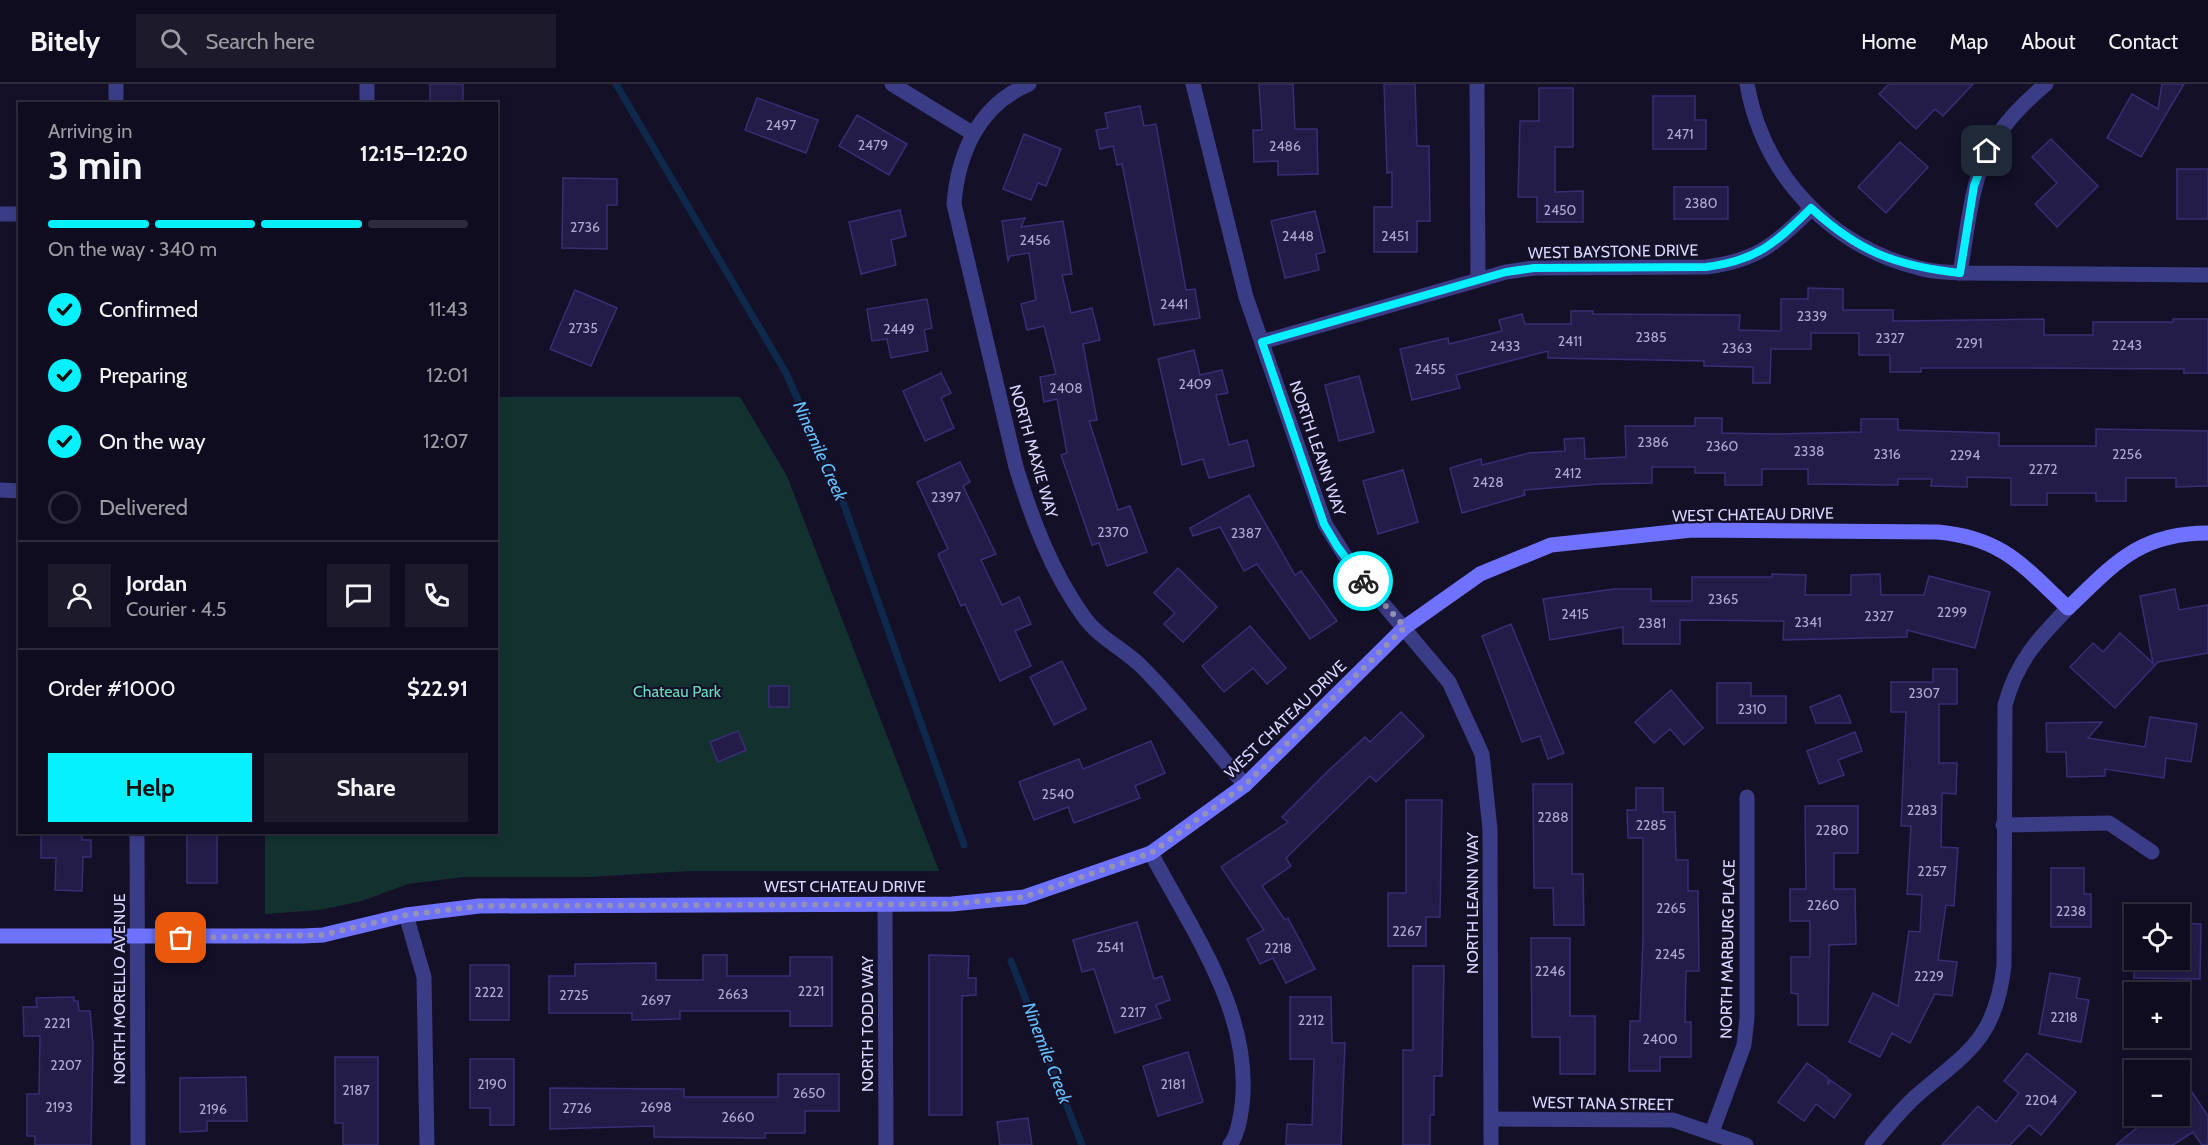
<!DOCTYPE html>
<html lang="en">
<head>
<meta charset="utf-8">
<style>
	:root { --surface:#0e0c1e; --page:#1c1a2b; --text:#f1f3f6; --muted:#9b9ba4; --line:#2e2c3c; --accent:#04f1fd }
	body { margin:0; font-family:Cabin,sans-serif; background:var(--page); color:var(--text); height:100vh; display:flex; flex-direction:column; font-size:22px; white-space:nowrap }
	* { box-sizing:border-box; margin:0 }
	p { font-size:20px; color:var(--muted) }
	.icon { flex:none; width:33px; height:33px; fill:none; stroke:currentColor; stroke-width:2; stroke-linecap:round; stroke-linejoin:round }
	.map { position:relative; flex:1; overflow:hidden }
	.sheet { position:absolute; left:18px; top:18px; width:480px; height:732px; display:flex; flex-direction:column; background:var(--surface); border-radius:0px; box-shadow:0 3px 9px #0003,0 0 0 2px var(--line) }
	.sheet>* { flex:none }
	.buttons { position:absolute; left:2124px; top:820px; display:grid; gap:12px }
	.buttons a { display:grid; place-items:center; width:66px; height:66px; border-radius:0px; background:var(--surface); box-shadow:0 3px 9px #0003,0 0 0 2px var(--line); font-size:30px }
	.pin { position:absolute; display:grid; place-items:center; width:51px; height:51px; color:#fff; margin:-26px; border-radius:12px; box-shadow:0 3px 9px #0006 }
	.courier { position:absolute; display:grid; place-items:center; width:60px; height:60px; margin:-30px; border:4px solid #04f1fd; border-radius:50%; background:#fff; color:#222; box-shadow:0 2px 8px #0007 }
	.head em { font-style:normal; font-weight:700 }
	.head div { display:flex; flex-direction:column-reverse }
	.head { display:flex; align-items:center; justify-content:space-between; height:102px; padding:0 30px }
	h1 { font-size:39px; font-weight:700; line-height:45px }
	.bar { display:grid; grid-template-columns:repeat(4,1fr); gap:9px 6px; align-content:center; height:72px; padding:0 30px }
	.bar i { height:8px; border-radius:4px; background:var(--line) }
	.bar .on { background:var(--accent) }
	.bar p { grid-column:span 4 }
	.line { display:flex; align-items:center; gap:15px; padding:0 30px; border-top:2px solid var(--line) }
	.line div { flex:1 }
	.round { display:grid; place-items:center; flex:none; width:63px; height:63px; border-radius:0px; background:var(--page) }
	ol { padding:0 30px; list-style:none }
	li { display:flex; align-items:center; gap:18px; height:66px }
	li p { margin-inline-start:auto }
	li .icon { padding:6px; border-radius:50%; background:var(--accent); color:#111; stroke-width:4 }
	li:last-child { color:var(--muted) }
	li i { width:33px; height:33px; border:3px solid var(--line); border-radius:50% }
	.action { display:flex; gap:12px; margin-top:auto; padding:12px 30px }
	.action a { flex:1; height:69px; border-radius:0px; background:var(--accent); color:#111; font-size:24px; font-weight:700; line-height:69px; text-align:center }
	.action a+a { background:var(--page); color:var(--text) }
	header { display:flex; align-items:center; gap:36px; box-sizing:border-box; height:84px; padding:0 30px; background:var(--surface); border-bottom:2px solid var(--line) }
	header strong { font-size:28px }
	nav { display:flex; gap:33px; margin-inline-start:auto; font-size:21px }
	.search { width:420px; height:54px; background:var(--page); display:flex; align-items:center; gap:15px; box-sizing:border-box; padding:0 21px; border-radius:0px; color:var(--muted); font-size:22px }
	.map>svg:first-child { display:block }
	.green { fill:#13322f }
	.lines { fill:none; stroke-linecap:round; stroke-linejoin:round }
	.stream { stroke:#0f294d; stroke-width:7 }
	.building { fill:#231c48; stroke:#382e74; stroke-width:1.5 }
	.street { stroke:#3b3c86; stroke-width:15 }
	.secondary { stroke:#6f72fe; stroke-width:15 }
	.done { stroke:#9491b4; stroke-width:6; stroke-dasharray:0 10.8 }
	.route { stroke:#04f1fd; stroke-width:8 }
	.labels { text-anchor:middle; stroke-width:4.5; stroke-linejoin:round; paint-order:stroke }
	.number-label { font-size:14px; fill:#aca8d1 }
	.street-label { font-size:16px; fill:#d9d7ff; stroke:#131028 }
	.park-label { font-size:16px; fill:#62dfba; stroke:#131028 }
	.water-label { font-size:18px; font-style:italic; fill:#66bffe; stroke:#131028 }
</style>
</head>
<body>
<header>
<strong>Bitely</strong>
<div class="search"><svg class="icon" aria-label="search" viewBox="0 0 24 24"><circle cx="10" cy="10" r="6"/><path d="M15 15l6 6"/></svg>Search here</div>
<nav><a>Home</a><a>Map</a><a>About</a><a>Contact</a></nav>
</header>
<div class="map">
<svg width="2208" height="1061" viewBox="0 0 2208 1061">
	<rect width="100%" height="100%" fill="#131028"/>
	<path class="green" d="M497,313H740L787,392L939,787H690L588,793H464L408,800L362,817L320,826L265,830V749L496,748Z"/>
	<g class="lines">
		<g class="stream">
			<path d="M616,0L786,289L842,415L964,761"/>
			<path d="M1011,877L1082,1061"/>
		</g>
	</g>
	<g class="building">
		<rect x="430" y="0" width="33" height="20"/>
		<path d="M1259,0H1293L1295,45H1317L1318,90L1278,91V77L1254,78L1253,46H1262Z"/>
		<path d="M1384,0H1415L1417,62H1429L1430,137H1417V168H1374V123H1392V88L1387,89Z"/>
		<path d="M1889,0H1973L1943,32L1935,25L1916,45L1879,10Z"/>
		<path d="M2162,0H2184L2141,73L2107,54L2132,10L2158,25Z"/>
		<path d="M1539,4H1573V63H1555V108L1583,107V138H1537V113H1518L1520,37H1539Z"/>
		<path d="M1653,12H1695V36H1706V65H1653Z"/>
		<path d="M757,14L818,36L806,69L745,46Z"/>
		<path d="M1140,22L1144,42L1156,40L1186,206L1195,205L1200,234L1154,241L1122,80L1117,81L1113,62L1100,65L1096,46L1108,44L1105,29Z"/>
		<path d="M857,31L907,60L889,91L839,62Z"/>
		<path d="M1024,50L1061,65L1046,102L1038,99L1031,116L1003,105Z"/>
		<path d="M2051,55L2098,102L2057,143L2035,120L2057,99L2032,73Z"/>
		<path d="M1900,58L1928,83L1886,129L1858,103Z"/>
		<rect x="2177" y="85" width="31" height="50"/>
		<path d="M563,94L617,95V121H607V165L562,164Z"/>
		<rect x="1674" y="103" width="54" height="32"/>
		<path d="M900,126L906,152L891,156L896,181L861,190L849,138Z"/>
		<path d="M1315,127L1325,168L1316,170L1319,186L1285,194L1271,137Z"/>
		<path d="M1025,134L1021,143L1063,137L1072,190L1062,191L1071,229L1092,224L1100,256L1083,260L1097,336L1089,337L1118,426L1130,422L1147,468L1107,482L1099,459L1092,461L1061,371L1067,369L1057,315L1044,318L1040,293L1056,290L1044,242L1027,246L1021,220L1036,216L1029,169L1010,172L1008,177L1002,137Z"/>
		<path d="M1808,204L1843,205V226H1893V237L2044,235V251H2093V238H2173V235H2208V289H2184V285L2018,284H1921V288H1890V271H1859V249H1811V265H1771L1770,299H1753V283L1704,282V277L1548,274V267L1456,291L1460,304L1412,316L1400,265L1448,254L1449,260L1502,247L1499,236L1522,230L1525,240H1571V227H1593V230L1740,231L1739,246L1781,247V215H1808Z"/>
		<path d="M575,206L617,224L591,282L550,265Z"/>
		<path d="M927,215L932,244L924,246L928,267L891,274L887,255L872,257L867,225Z"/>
		<path d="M1194,266L1200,291L1222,286L1228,309L1216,311L1229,361L1247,356L1254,382L1209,394L1203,375L1182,381L1158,275Z"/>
		<path d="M941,289L951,309L941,314L954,344L925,357L903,307Z"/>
		<path d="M1359,292L1374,348L1339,357L1325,301Z"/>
		<path d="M1695,334H1722V349L1776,350L1861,348V335H1898V346L1999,349V362H2096V345L2208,347V402L2176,403V394H2126V417H2096V409H2047V421H2011V394L1967,393V403L1931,402L1932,395H1898V401L1808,400V385H1762V401H1725V389H1695V383H1652V399L1600,400L1524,406L1525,411L1462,429L1450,384L1481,375L1482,381L1529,369L1565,367L1564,355L1584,354L1585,375L1626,373L1625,342H1695Z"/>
		<path d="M960,378L970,398L963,402L996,470L981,476L1002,521L1019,513L1031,540L1015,547L1031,582L1000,597L965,520L961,522L938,470L948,465L917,398Z"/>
		<path d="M1403,386L1418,438L1378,450L1363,397Z"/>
		<path d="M1249,411L1295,491L1301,487L1337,537L1310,555L1257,480L1244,487L1220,443L1193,452L1190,444Z"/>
		<path d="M1178,484L1217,523L1183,558L1164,540L1175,529L1154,509Z"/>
		<path d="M1772,490L1806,491L1805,511H1851V491L1880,490L1881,511H1924L1929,492L1990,508L1975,564L1907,546V553L1783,556L1784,537L1680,536V560H1623V543L1550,556L1543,515L1614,505H1651V517H1692V493H1772Z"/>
		<path d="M2175,505L2179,526L2208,521V569L2158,578L2115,624L2070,583L2093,559L2103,568L2120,549L2153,579L2140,512Z"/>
		<path d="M1511,540L1546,626L1564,669L1548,675L1540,652L1522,658L1482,552Z"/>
		<path d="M1250,542L1286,584L1267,600L1253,584L1224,608L1202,582Z"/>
		<path d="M1062,577L1086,625L1054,641L1030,593Z"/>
		<path d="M1933,585H1957V620H1939V679H1957L1956,710L1942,709L1941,763L1958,764L1954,822L1946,821L1938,876L1957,878L1952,912L1935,910L1910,959L1892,949L1880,973L1849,958L1873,909L1898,922L1909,847L1920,848L1922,811L1907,810L1911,742H1901L1906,628H1891V598H1933Z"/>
		<path d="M1717,599H1751V612H1786V639H1717Z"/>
		<rect x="769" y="602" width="20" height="21"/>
		<path d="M1671,606L1703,644L1684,661L1670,645L1654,659L1635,638Z"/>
		<path d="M1840,611L1851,639H1816L1810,623Z"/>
		<path d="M1401,628L1424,652L1376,698L1370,692L1286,774L1291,782L1262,802L1285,836L1288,834L1315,885L1286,899L1273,874L1260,880L1247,855L1264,846L1221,783L1288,738L1282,733L1327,688L1365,653L1370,658Z"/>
		<path d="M2150,633L2197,640L2191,678L2166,674L2164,694L2105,685V692L2067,693L2066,668H2047L2046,639L2102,638L2088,654L2145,663Z"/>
		<path d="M738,647L746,666L718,678L710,658Z"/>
		<path d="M1855,648L1862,667L1838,676L1844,691L1819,700L1807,667Z"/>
		<path d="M1151,657L1165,689L1135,702L1140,714L1074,739L1068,723L1034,736L1019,698L1079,675L1083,685Z"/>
		<path d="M1533,700H1572V790H1583L1584,841H1554L1553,804H1534Z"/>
		<path d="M1636,704H1663V728H1675L1676,776H1688V807H1698L1699,887H1686L1685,938H1691V973H1660V987H1629L1630,937H1640L1643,852V754H1628L1627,726H1636Z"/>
		<path d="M1406,716H1442L1440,833H1426V862H1388V809H1406Z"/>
		<path d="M1805,722H1858V769H1834V805H1855L1856,860L1829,861L1828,941H1798V910L1791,909V873H1810V837H1790V805H1806Z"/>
		<path d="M41,748H82V756H91V773H83L82,807L55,806L56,774H41Z"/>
		<rect x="187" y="748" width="30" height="51"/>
		<path d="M2051,784H2084V810H2091V843H2051Z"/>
		<path d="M1137,838L1154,895L1162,892L1170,916L1156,921L1161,934L1115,949L1094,885L1082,888L1073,856Z"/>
		<path d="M2180,839L2201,840L2200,895L2134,894L2135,876H2180Z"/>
		<path d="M1531,854H1570V932H1595V990H1560V953H1532Z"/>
		<path d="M703,871H727V892H790V873H832V942H790V927H680V935L632,936V929H549V892H575V880L656,879V896H703Z"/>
		<path d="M929,871L969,872L968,894H976V911L962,912V1031H929Z"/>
		<rect x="470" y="881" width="39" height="55"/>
		<path d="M1413,882H1444L1442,992H1434V1031H1430V1061H1403V966H1413Z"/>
		<path d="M2050,889L2080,894L2076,914L2089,916L2081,958L2039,950Z"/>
		<path d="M74,913V917H78L79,927H90L93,960L91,1061H35V1052H27V1010H39L40,952H24L23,923H37L36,914Z"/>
		<path d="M1290,913H1331L1332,959H1345L1341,1061H1286L1287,1040L1312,1041L1314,975H1290Z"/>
		<path d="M1188,968L1203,1018L1158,1032L1143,982Z"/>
		<path d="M2027,969L2076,1008L2041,1051L2029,1041L2010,1061H1942L1978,1022L1996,1038L2019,1009L2004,997Z"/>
		<path d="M335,973H378V1061H343V1039H335Z"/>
		<path d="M470,975H514V1041H490V1024H470Z"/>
		<path d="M1807,979L1828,994V1001L1830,996L1851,1011L1834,1034L1816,1020L1804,1037L1778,1018Z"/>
		<path d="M778,990H839V1027H805V1049H765V1054L654,1053V1042L550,1045V1004L684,1005V1013H778Z"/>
		<path d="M246,993L247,1037H207V1047L180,1048V994Z"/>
		<path d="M2192,1008L2208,1032V1061H2202L2193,1048L2173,1061H2116L2151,1032H2180V1016Z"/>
		<path d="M1028,1034L1032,1061H1000L997,1038Z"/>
	</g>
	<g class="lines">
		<g class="street">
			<path d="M116,0V20"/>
			<path d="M367,0V20"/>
			<path d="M892,0L972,49"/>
			<path d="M1029,0C979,21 958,69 954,120L1016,383C1032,435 1051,487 1084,533C1099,554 1124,565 1142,583C1179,620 1211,662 1245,701"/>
			<path d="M1193,0L1246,213L1325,440L1352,483L1449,598L1482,670L1490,745L1491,1061"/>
			<path d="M1477,0L1478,195"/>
			<path d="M1747,0C1763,91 1830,162 1919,184C1932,188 1947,188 1960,189L2208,191"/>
			<path d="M0,130H20"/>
			<path d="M1960,189C1975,99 1972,62 2046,0"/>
			<path d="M1262,258L1506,188L1534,184L1706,183C1756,177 1776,160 1811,125"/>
			<path d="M0,406L20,407"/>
			<path d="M2003,741L2109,739L2152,768"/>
			<path d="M137,748L138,1061"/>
			<path d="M1151,769C1192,847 1253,930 1242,1022C1240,1035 1238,1050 1230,1061"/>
			<path d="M885,820L886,1061"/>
			<path d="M406,831L424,893L427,1061"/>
			<path d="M1491,1035L1673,1036L1746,1061"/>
			<path d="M1712,1048L1744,961L1747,934V713"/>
			<path d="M1872,1061C1886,1044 1899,1028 1915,1013C1967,968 1995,957 2004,882L2005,621C2017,577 2037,556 2068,524"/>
		</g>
		<path class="secondary" d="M0,852H303L323,851L406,831L479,822L952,820L1024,813L1151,769L1245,701L1405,543L1480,490L1551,461L1692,446L1938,448C2003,454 2023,482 2068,524C2114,480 2139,449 2208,449"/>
	</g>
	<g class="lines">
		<path class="done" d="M181,854L322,851L406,831L479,822L952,820L1024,813L1151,769L1245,701L1405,543L1363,497"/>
		<path class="route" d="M1363,497L1337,462L1324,440L1262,258L1506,188L1534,184L1706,183C1756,177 1776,159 1811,124C1859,168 1896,182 1960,189L1974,102L1987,67"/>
	</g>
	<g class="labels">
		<g class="number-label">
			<text x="781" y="46">2497</text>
			<text x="1680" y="55">2471</text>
			<text x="873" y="66">2479</text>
			<text x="1285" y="67">2486</text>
			<text x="1701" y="124">2380</text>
			<text x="1560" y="131">2450</text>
			<text x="585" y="148">2736</text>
			<text x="1298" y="157">2448</text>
			<text x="1395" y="157">2451</text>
			<text x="1035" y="161">2456</text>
			<text x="1174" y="225">2441</text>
			<text x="1812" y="237">2339</text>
			<text x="583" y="249">2735</text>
			<text x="899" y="250">2449</text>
			<text x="1651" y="258">2385</text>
			<text x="1890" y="259">2327</text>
			<text x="1570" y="262">2411</text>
			<text x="1969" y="264">2291</text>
			<text x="2127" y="266">2243</text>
			<text x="1505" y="267">2433</text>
			<text x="1737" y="269">2363</text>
			<text x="1430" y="290">2455</text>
			<text x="1195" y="305">2409</text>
			<text x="1066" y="309">2408</text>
			<text x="1653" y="363">2386</text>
			<text x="1722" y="367">2360</text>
			<text x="1809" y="372">2338</text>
			<text x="1887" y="375">2316</text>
			<text x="2127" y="375">2256</text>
			<text x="1965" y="376">2294</text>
			<text x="2043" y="390">2272</text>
			<text x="1568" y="394">2412</text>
			<text x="1488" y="403">2428</text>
			<text x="946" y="418">2397</text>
			<text x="1113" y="453">2370</text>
			<text x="1246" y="454">2387</text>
			<text x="1723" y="520">2365</text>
			<text x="1952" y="533">2299</text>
			<text x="1575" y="535">2415</text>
			<text x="1879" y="537">2327</text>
			<text x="1808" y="543">2341</text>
			<text x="1652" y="544">2381</text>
			<text x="1924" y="614">2307</text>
			<text x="1752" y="630">2310</text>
			<text x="1058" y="715">2540</text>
			<text x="1922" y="731">2283</text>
			<text x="1553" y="738">2288</text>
			<text x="1651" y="746">2285</text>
			<text x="1832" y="751">2280</text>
			<text x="1932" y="792">2257</text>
			<text x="1823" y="826">2260</text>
			<text x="1671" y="829">2265</text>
			<text x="2071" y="832">2238</text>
			<text x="1407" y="852">2267</text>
			<text x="1110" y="868">2541</text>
			<text x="1278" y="869">2218</text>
			<text x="1670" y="875">2245</text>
			<text x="1550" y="892">2246</text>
			<text x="1929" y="897">2229</text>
			<text x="811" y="912">2221</text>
			<text x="489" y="913">2222</text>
			<text x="733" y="915">2663</text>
			<text x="574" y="916">2725</text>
			<text x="656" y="921">2697</text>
			<text x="1133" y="933">2217</text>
			<text x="2064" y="938">2218</text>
			<text x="1311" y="941">2212</text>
			<text x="57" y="944">2221</text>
			<text x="1660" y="960">2400</text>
			<text x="66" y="986">2207</text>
			<text x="492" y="1005">2190</text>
			<text x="1173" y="1005">2181</text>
			<text x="356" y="1011">2187</text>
			<text x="809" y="1014">2650</text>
			<text x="2041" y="1021">2204</text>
			<text x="59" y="1028">2193</text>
			<text x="656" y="1028">2698</text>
			<text x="577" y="1029">2726</text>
			<text x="213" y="1030">2196</text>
			<text x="738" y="1038">2660</text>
		</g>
		<g class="street-label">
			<text transform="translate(1613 167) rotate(-1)" y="6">WEST BAYSTONE DRIVE</text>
			<text transform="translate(1318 364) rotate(71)" y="6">NORTH LEANN WAY</text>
			<text transform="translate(1034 367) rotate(74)" y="6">NORTH MAXIE WAY</text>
			<text transform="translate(1753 430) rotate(-1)" y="6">WEST CHATEAU DRIVE</text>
			<text transform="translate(1285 635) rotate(-44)" y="6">WEST CHATEAU DRIVE</text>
			<text x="845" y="808">WEST CHATEAU DRIVE</text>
			<text transform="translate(1472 819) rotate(-90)" y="6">NORTH LEANN WAY</text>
			<text transform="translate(1727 865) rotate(-89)" y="6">NORTH MARBURG PLACE</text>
			<text transform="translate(119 905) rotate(-90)" y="6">NORTH MORELLO AVENUE</text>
			<text transform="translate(867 940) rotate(-90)" y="6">NORTH TODD WAY</text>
			<text transform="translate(1603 1019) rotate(1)" y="6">WEST TANA STREET</text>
		</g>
		<g class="park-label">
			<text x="677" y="613">Chateau Park</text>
		</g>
		<g class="water-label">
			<text transform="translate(820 367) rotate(66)" y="6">Ninemile Creek</text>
			<text transform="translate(1047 969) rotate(69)" y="6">Ninemile Creek</text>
		</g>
	</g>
</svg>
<div class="buttons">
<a><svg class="icon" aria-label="locate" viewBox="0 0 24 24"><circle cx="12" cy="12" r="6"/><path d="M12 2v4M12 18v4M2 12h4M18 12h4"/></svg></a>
<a>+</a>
<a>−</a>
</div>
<div class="pin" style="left:181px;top:854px;background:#ea580c"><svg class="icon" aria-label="bag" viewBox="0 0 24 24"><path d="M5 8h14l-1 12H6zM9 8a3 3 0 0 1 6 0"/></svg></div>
<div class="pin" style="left:1987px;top:67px;background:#1f2937"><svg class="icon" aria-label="home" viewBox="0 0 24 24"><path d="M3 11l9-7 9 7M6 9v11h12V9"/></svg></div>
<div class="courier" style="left:1363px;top:497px"><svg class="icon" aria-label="bike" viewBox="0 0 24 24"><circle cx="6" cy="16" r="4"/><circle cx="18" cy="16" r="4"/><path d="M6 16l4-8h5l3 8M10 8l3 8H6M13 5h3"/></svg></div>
<section class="sheet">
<div class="head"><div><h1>3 min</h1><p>Arriving in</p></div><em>12:15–12:20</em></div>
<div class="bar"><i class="on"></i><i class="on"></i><i class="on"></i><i></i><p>On the way · 340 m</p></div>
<ol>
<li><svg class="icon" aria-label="check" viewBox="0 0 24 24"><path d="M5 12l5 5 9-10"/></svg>Confirmed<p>11:43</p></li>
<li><svg class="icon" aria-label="check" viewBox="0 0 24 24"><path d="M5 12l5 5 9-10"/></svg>Preparing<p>12:01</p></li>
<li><svg class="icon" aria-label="check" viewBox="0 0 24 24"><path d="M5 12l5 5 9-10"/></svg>On the way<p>12:07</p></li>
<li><i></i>Delivered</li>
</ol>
<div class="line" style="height:108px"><a class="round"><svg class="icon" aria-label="person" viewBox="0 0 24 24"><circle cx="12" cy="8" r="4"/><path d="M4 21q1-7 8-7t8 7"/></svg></a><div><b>Jordan</b><p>Courier · 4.5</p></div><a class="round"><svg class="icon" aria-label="chat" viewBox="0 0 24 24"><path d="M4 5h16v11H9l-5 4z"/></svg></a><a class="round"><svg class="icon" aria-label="phone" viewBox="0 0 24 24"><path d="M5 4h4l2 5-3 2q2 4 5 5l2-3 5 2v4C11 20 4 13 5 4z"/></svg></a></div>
<div class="line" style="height:78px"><div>Order #1000</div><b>$22.91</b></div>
<div class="action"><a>Help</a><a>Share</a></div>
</section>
</div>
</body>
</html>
